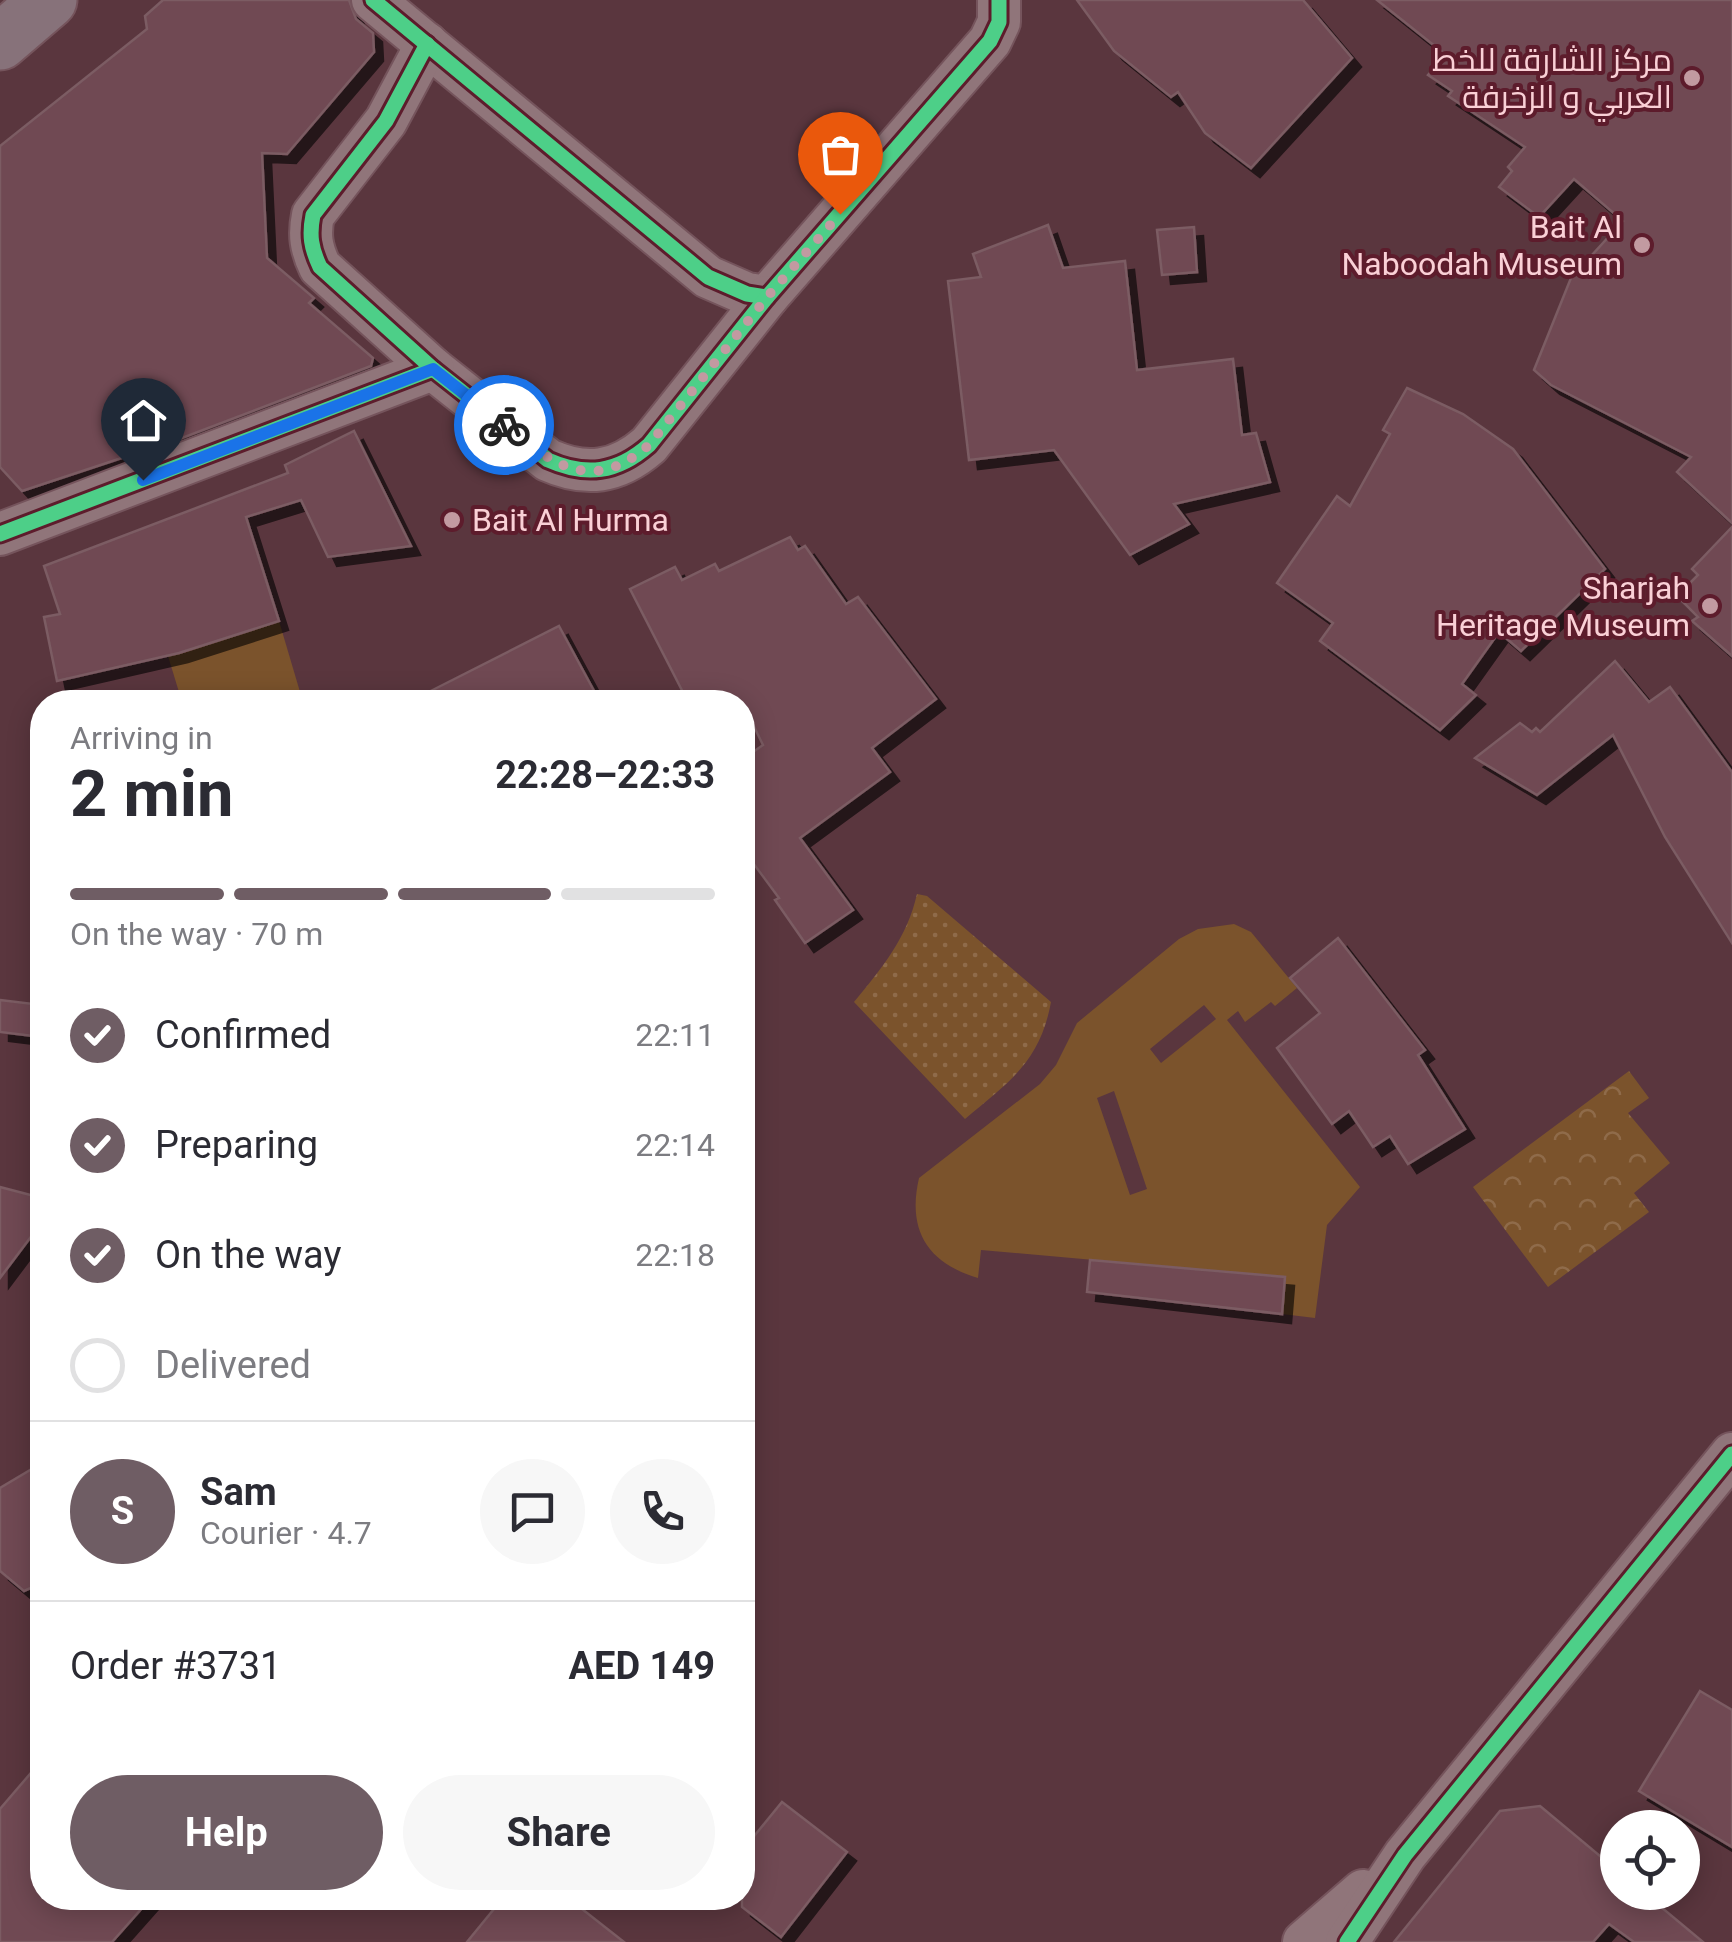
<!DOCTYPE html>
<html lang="en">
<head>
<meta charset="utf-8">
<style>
	:root { --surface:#fff; --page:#f7f7f7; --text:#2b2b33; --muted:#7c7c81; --line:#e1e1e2; --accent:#6f5d64 }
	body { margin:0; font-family:Roboto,Cairo,sans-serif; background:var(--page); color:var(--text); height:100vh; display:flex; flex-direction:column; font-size:38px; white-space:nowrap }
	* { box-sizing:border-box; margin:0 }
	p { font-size:32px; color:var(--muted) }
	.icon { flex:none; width:55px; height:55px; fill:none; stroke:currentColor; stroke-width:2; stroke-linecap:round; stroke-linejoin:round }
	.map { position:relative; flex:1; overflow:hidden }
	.sheet { position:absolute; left:30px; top:690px; width:725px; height:1220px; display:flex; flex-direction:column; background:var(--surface); border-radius:40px; box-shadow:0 5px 25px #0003 }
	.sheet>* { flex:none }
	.buttons { position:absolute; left:1600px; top:1810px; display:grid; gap:20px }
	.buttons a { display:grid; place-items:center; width:100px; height:100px; border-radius:50%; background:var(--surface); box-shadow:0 5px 25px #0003; font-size:50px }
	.pin { position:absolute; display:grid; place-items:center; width:85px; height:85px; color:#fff; margin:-102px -42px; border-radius:50% 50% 50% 0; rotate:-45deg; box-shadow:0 0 10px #0007 }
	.pin .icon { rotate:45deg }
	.courier { position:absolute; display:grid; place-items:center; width:100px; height:100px; margin:-50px; border:8px solid #1a73e8; border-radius:50%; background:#fff; color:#222; box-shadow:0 2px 12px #0007 }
	.head em { font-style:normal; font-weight:700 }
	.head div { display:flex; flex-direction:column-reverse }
	.head { display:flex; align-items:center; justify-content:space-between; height:170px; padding:0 40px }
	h1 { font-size:65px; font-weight:700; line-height:75px }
	.bar { display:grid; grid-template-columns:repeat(4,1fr); gap:15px 10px; align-content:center; height:120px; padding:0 40px }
	.bar i { height:12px; border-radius:8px; background:var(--line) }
	.bar .selected { background:var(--accent) }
	.bar p { grid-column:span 4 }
	.line { display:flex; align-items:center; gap:25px; padding:0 40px; border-top:2px solid var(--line) }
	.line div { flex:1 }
	.round { display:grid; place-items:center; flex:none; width:105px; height:105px; border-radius:52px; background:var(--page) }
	ol { padding:0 40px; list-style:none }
	li { display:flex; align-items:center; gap:30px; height:110px }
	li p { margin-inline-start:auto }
	li .icon { padding:10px; border-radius:50%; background:var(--accent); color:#fff; stroke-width:4 }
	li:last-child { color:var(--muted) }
	li i { width:55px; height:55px; border:5px solid var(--line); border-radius:50% }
	.cta { display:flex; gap:20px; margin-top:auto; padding:20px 40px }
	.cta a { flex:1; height:115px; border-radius:60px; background:var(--accent); color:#fff; font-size:40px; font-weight:700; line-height:115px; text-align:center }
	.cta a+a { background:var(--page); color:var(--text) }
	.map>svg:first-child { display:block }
	.grass { fill:url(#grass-dots) }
	.park { fill:url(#park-crowns) }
	.garden { fill:#7b532c; fill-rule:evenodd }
	.building { fill:#6f4a53; stroke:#7b5c63; stroke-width:2.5; filter:url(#shadow) }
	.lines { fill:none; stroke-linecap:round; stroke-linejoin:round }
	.minor-casing { stroke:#75545c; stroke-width:46 }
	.major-casing { stroke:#75545c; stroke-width:59 }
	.minor { stroke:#90757a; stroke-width:42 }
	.major { stroke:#87727a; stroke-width:55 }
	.cycleway-casing { stroke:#5d1c2c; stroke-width:21 }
	.cycleway { stroke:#4dcf88; stroke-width:15 }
	.done { stroke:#c29aa1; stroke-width:10; stroke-dasharray:0 18 }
	.route { stroke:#1a73e8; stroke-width:12 }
	.poi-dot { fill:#c29aa1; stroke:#5d1c2c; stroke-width:4 }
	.labels { text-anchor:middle; stroke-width:8; stroke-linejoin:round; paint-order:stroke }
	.poi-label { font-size:32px; fill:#fad0d6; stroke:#5d1c2c; text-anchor:end }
</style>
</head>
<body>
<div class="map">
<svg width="1732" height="1942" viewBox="0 0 1732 1942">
	<defs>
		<pattern id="grass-dots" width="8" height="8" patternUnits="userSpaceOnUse" patternTransform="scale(2.5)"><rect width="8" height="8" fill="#7b532c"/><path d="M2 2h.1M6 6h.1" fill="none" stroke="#8f6b4a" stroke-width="1.8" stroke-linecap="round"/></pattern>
		<pattern id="park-crowns" width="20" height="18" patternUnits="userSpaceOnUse" patternTransform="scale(2.5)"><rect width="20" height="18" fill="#7b532c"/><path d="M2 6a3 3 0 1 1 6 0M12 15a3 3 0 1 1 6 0" fill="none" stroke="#8f6b4a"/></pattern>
		<filter id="shadow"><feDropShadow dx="9" dy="9" stdDeviation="0" flood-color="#0009"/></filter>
	</defs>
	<rect width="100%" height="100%" fill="#5a363e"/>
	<path class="grass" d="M917,894L927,896L1051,1002C1040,1062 1009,1082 965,1119L854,1002C882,968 907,938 917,894Z"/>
	<path class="park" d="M1629,1071L1649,1098L1628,1113L1670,1163L1634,1193L1649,1212L1548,1287L1473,1187Z"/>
	<g class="garden">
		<path d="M279,621L303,702H182L168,656Z"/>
		<path d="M1234,924L1251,932L1297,988L1275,1006L1271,1002L1245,1022L1238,1011L1227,1020L1360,1187L1327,1225L1315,1318L1282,1314L1284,1277L981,1250L978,1278C927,1263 907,1230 919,1178L1040,1084L1056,1065L1077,1023L1179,939L1198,929ZM1204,1005L1216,1019L1161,1063L1150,1049ZM1114,1091L1147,1189L1130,1195L1097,1098Z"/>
	</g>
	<g class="building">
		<path d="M163,0H349L356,19L373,33L374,52L287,154L262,153L267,258L314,298L309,303L373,358L371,366L182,438L22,491L0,467V146L147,29L145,16Z"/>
		<path d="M1077,0H1303L1352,58L1251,168L1205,133L1178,92L1171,97L1114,51Z"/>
		<path d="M1377,0H1732V523L1677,472L1691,457L1551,385L1534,370L1571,278L1623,221L1574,179L1539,217L1499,187L1512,171L1508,167L1525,147L1448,96L1452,91L1428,75L1446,55Z"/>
		<path d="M1048,225L1063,268L1125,261L1137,370L1233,359L1242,435L1256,433L1270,482L1174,504L1189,524L1130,555L1054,450L969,460L948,281L981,277L973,254Z"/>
		<path d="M1194,227L1197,272L1162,275L1157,230Z"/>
		<path d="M1407,388L1463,414L1513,449L1605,569L1521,651L1499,632L1462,684L1476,695L1440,730L1320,641L1333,623L1277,583L1337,496L1350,506L1390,434L1383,430Z"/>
		<path d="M354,431L411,546L328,557L301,500L246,517L279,621L179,653L57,681L44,617L60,614L44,566L288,473L285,465Z"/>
		<path d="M1732,527V656L1692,621L1698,617L1677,596L1698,575L1692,569Z"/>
		<path d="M790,537L798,550L805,546L846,604L858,597L936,699L872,748L890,772L800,838L853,910L805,943L775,900L779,898L742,848V760L763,745L742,702H688L630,589L675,567L682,580L715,564L719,571Z"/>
		<path d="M559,626L600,702H409Z"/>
		<path d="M1615,661L1649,702L1670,687L1732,772V943L1665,837L1613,735L1537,795L1475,758L1520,723L1532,732L1536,728L1540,732Z"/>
		<path d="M1338,938L1425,1050L1418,1055L1465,1129L1408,1164L1390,1136L1373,1147L1349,1111L1332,1124L1277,1048L1320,1013L1290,978Z"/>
		<path d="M0,1000L42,1005V1037L0,1032Z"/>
		<path d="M0,1187L42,1198V1222L0,1278Z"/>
		<path d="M1090,1260L1285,1277L1282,1314L1087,1292Z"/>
		<path d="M42,1463V1583L24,1591L0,1571V1488Z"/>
		<path d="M1700,1691L1732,1710V1847L1639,1791Z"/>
		<path d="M42,1760V1898H151L112,1942H0V1809Z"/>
		<path d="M782,1802L847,1852L781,1937L742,1907V1851Z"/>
		<path d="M1540,1806L1618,1871V1892H1643L1703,1942H1634L1609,1924L1593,1942H1394L1500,1811Z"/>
		<path d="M503,1898H568L624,1942H467Z"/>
	</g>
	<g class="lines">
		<g class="minor-casing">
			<g id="minor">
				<path d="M373,0L708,277L747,294L767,297L990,41L999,22V0"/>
				<path d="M427,44L386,121L313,215C309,235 311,248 320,267L433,369L548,460C586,477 617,473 649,445L767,297"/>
				<path d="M0,534L433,369"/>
				<path d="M1304,1942L1363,1891"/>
				<path d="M1347,1942L1405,1855L1732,1454"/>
			</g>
		</g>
		<g class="major-casing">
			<path id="major" d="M0,42L49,0"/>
		</g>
		<use href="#minor" class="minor"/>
		<use href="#major" class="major"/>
		<g class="cycleway-casing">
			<g id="cycleway">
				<path d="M373,0L708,277L747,294L767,297L990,41L999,22V0"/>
				<path d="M427,44L386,121L313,215C309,235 311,248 320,267L433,369L548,460C586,477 617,473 649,445L767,297"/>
				<path d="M0,534L433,369"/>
				<path d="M1347,1942L1405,1855L1732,1454"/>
			</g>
		</g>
		<use href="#cycleway" class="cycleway"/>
	</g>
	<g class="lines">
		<path class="done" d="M504,425C554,465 591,495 649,445L768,296L840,214"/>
		<path class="route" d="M143,480L433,369L504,425"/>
	</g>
	<g class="poi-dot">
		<circle cx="1692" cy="78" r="10"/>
		<circle cx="1642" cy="245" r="10"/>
		<circle cx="452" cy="520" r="10"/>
		<circle cx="1710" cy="606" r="10"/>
	</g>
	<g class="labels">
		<g class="poi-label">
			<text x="1672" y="71">مركز الشارقة للخط<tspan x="1672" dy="37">العربي و الزخرفة</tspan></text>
			<text x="1622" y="238">Bait Al<tspan x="1622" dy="37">Naboodah Museum</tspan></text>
			<text x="472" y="531" text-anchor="start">Bait Al Hurma</text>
			<text x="1690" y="599">Sharjah<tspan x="1690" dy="37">Heritage Museum</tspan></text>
		</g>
	</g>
</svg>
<div class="buttons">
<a><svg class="icon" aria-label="locate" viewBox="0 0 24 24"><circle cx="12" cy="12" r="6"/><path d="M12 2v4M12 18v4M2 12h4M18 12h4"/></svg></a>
</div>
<div class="pin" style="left:840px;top:214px;background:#ea580c"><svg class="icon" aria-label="bag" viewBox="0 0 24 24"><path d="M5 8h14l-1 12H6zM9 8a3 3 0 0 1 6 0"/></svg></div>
<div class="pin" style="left:143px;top:480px;background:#1f2937"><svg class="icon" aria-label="home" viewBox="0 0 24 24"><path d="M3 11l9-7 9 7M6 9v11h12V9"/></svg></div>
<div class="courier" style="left:504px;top:425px"><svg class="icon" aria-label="bike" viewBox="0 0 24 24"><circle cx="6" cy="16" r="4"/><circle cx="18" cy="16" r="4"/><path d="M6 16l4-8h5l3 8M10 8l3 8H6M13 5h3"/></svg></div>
<section class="sheet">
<div class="head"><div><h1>2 min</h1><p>Arriving in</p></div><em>22:28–22:33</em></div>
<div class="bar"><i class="selected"></i><i class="selected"></i><i class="selected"></i><i></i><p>On the way · 70 m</p></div>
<ol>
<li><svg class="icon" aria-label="check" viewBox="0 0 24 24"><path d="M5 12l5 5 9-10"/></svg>Confirmed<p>22:11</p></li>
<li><svg class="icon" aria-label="check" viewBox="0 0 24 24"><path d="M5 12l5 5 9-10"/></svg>Preparing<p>22:14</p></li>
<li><svg class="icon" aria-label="check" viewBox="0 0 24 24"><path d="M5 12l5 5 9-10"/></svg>On the way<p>22:18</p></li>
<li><i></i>Delivered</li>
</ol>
<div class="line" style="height:180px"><b class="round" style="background:var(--accent);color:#fff">S</b><div><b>Sam</b><p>Courier · 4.7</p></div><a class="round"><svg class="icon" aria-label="chat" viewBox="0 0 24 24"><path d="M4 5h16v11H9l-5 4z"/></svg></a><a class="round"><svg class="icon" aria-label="phone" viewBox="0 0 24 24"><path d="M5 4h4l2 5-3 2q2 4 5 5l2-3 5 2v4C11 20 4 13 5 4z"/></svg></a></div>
<div class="line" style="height:130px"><div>Order #3731</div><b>AED 149</b></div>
<div class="cta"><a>Help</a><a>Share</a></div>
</section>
</div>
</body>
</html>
